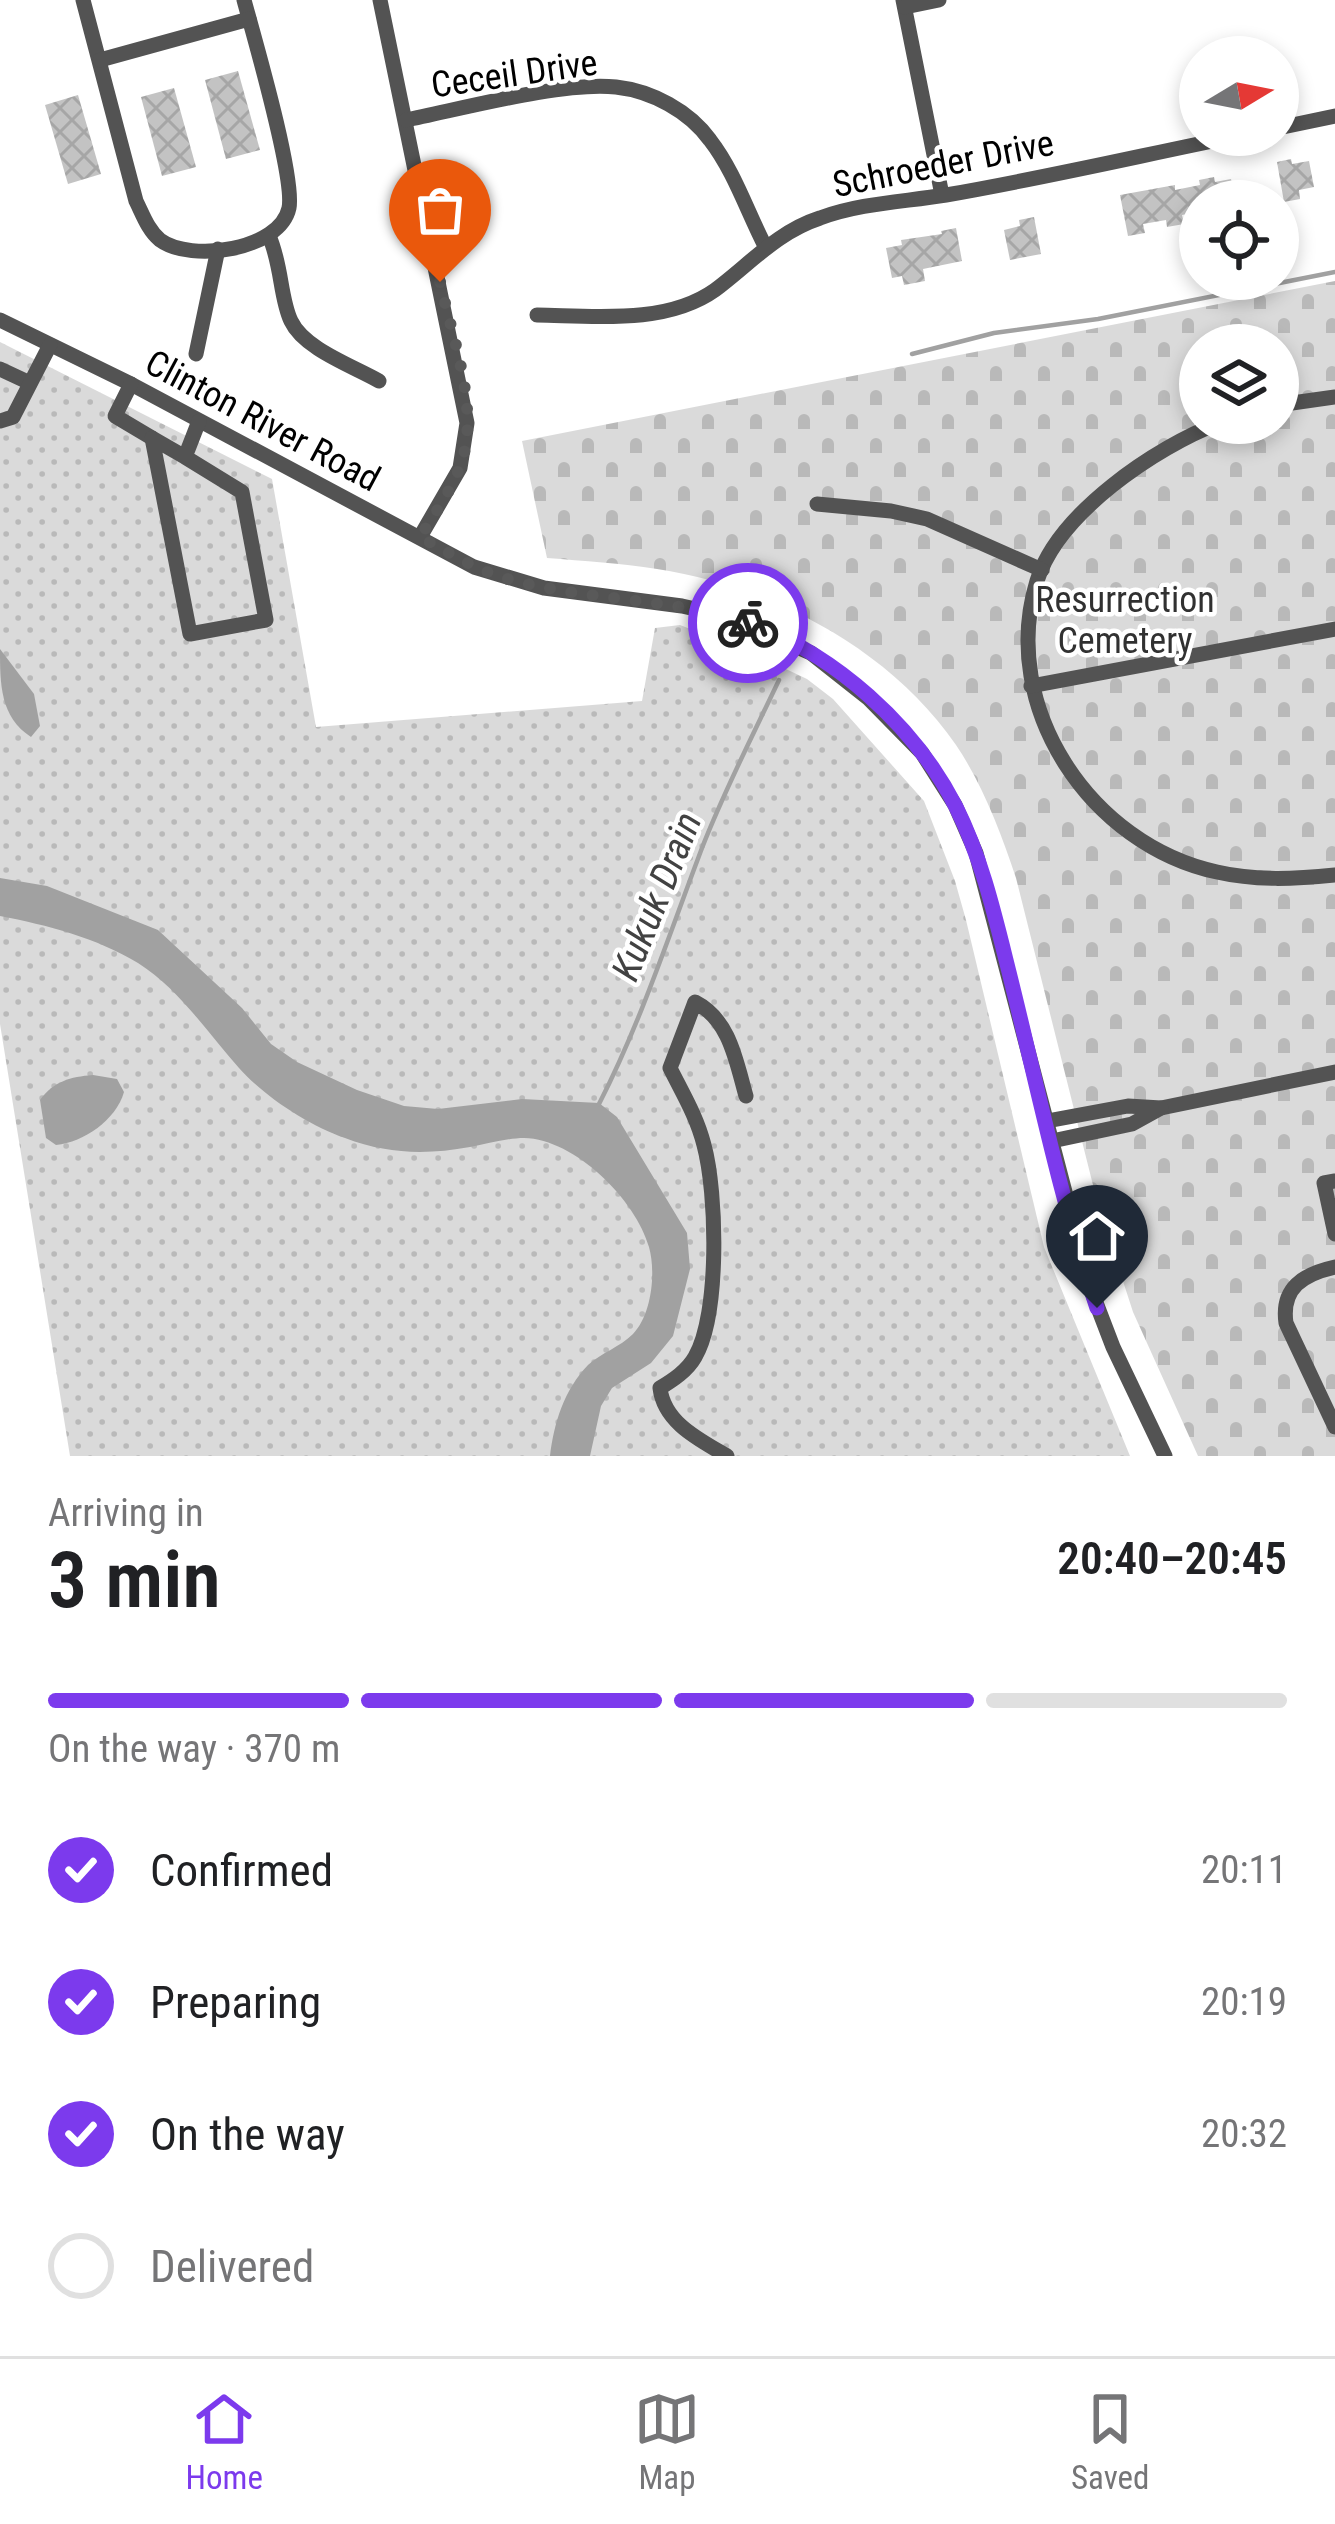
<!DOCTYPE html>
<html lang="en">
<head>
<meta charset="utf-8">
<style>
	:root { --surface:#fff; --page:#f6f6f6; --text:#202124; --muted:#757577; --line:#e0e0e0; --accent:#7c3aed }
	body { margin:0; font-family:"Roboto Condensed",sans-serif; background:var(--page); color:var(--text); height:100vh; display:flex; flex-direction:column; font-size:45px; white-space:nowrap }
	* { box-sizing:border-box; margin:0 }
	p { font-size:39px; color:var(--muted) }
	.icon { flex:none; width:66px; height:66px; fill:none; stroke:currentColor; stroke-width:2; stroke-linecap:round; stroke-linejoin:round }
	.map { position:relative; height:1456px; overflow:hidden }
	.panel { display:flex; flex-direction:column; background:var(--surface); flex:1 }
	.panel>* { flex:none }
	.needle { width:78px; rotate:80deg }
	.controls { position:absolute; left:1179px; top:36px; display:grid; gap:24px }
	.controls a { display:grid; place-items:center; width:120px; height:120px; border-radius:50%; background:var(--surface); box-shadow:0 6px 18px #0003; font-size:60px }
	.pin { position:absolute; display:grid; place-items:center; width:102px; height:102px; color:#fff; margin:-123px -51px; border-radius:50% 50% 50% 0; rotate:-45deg; box-shadow:0 0 12px #0007 }
	.pin .icon { rotate:45deg }
	.courier { position:absolute; display:grid; place-items:center; width:120px; height:120px; margin:-60px; border:9px solid #7c3aed; border-radius:50%; background:#fff; color:#222; box-shadow:0 3px 15px #0007 }
	.overview em { font-style:normal; font-weight:600 }
	.overview div { display:flex; flex-direction:column-reverse }
	.overview { display:flex; align-items:center; justify-content:space-between; height:204px; padding:0 48px }
	h1 { font-size:78px; font-weight:600; line-height:90px }
	.bar { display:grid; grid-template-columns:repeat(4,1fr); gap:18px 12px; align-content:center; height:144px; padding:0 48px }
	.bar i { height:15px; border-radius:9px; background:var(--line) }
	.bar .current { background:var(--accent) }
	.bar p { grid-column:span 4 }
	ol { padding:0 48px; list-style:none }
	li { display:flex; align-items:center; gap:36px; height:132px }
	li p { margin-inline-start:auto }
	li .icon { padding:12px; border-radius:50%; background:var(--accent); color:#fff; stroke-width:4 }
	li:last-child { color:var(--muted) }
	li i { width:66px; height:66px; border:6px solid var(--line); border-radius:50% }
	.menu { display:flex; justify-content:space-around; align-items:center; height:168px; border-top:3px solid var(--line); background:var(--surface); font-size:33px; color:var(--muted) }
	.menu a { display:grid; justify-items:center; gap:6px }
	.menu .current { color:var(--accent) }
	.map>svg:first-child { display:block }
	.grass { fill:url(#grass-dots) }
	.cemetery { fill:url(#cemetery-stones); fill-rule:evenodd }
	.water { fill:#a1a1a1 }
	.lines { fill:none; stroke-linecap:round; stroke-linejoin:round }
	.stream { stroke:#a1a1a1; stroke-width:4.5 }
	.building { fill:url(#building-cross-hatch) }
	.minor { stroke:#535353; stroke-width:15 }
	.done { stroke:#595959; stroke-width:12; stroke-dasharray:0 21.6 }
	.route { stroke:#7c3aed; stroke-width:15 }
	.labels { text-anchor:middle; stroke-width:9; stroke-linejoin:round; paint-order:stroke }
	.street-label { font-size:36px; fill:#000; stroke:#fff }
	.park-label { font-size:36px; fill:#313131; stroke:#fff }
	.water-label { font-size:39px; font-style:italic; fill:#424242; stroke:#fff }
</style>
</head>
<body>
<div class="map">
<svg width="1335" height="1456" viewBox="0 0 1335 1456">
	<defs>
		<pattern id="grass-dots" width="8" height="8" patternUnits="userSpaceOnUse" patternTransform="scale(3)"><rect width="8" height="8" fill="#dadada"/><path d="M2 2h.1M6 6h.1" fill="none" stroke="#b9b9b9" stroke-width="1.8" stroke-linecap="round"/></pattern>
		<pattern id="cemetery-stones" width="16" height="16" patternUnits="userSpaceOnUse" patternTransform="scale(3)"><rect width="16" height="16" fill="#dadada"/><path d="M2 7V4a2 2 0 0 1 4 0v3zM10 15v-3a2 2 0 0 1 4 0v3z" fill="#b9b9b9"/></pattern>
		<pattern id="building-cross-hatch" width="8" height="8" patternUnits="userSpaceOnUse" patternTransform="scale(3)"><rect width="8" height="8" fill="#c3c3c3"/><path d="M0 0l8 8M0 8l8-8" fill="none" stroke="#a6a6a6"/></pattern>
	</defs>
	<rect width="100%" height="100%" fill="#fff"/>
	<path class="grass" d="M0,342L272,479L316,727L642,701L655,628L680,625L752,653L807,679L833,699L924,801L955,881L966,920L1044,1247L1130,1456H70L0,1024Z"/>
	<path class="cemetery" d="M1335,281V1456H1198L1133,1312L1097,1201L1016,878C1001,833 983,785 956,745C889,648 772,587 657,569C621,563 584,561 547,558L522,441ZM1200,345H1278V423H1200Z"/>
	<g class="water">
		<path d="M0,649L34,694L40,726L31,737C0,717 0,684 0,649Z"/>
		<path d="M0,878L47,886L158,930L242,1008L271,1044L297,1062L357,1090L404,1106L438,1109L522,1099L599,1103L617,1117L687,1233L690,1269L673,1336L651,1363L612,1388L601,1406L590,1456H550C554,1423 564,1390 588,1365C601,1353 620,1347 633,1334C652,1314 656,1272 649,1247C636,1200 575,1139 524,1138C507,1138 487,1144 470,1147C426,1155 387,1154 345,1138C308,1125 265,1097 239,1068C207,1032 179,989 138,963C97,938 47,925 0,916Z"/>
		<path d="M93,1075L117,1079L124,1092C116,1120 84,1142 56,1145L46,1138L40,1100C54,1081 70,1077 93,1075Z"/>
	</g>
	<g class="lines">
		<g class="stream">
			<path d="M912,354L994,333L1098,319L1335,272"/>
			<path d="M599,1104C641,1022 669,935 702,848C724,791 753,735 779,680"/>
		</g>
	</g>
	<g class="building">
		<path d="M238,71L260,150L226,159L205,80Z"/>
		<path d="M174,88L196,167L162,176L141,97Z"/>
		<path d="M78,95L101,174L68,184L45,105Z"/>
		<path d="M1291,159L1292,164L1309,161L1314,187L1299,190L1300,199L1284,202L1277,162Z"/>
		<path d="M1214,177L1215,182L1231,179L1236,201H1195L1197,212L1182,215L1184,224L1167,227L1166,220L1143,224L1145,233L1128,236L1120,195L1175,185V190L1200,185L1199,180Z"/>
		<path d="M1034,217L1041,254L1010,260L1004,230L1020,226L1019,220Z"/>
		<path d="M956,228L962,261L923,269L925,281L904,285L902,276L892,278L886,248L902,245L901,240L942,234L941,231Z"/>
	</g>
	<g class="lines">
		<g class="minor">
			<path d="M83,0L136,201C143,215 148,230 160,240C191,263 280,250 289,208C295,177 254,37 244,0"/>
			<path d="M380,0L467,423L460,468L420,537"/>
			<path d="M903,0L942,195"/>
			<path d="M905,7L939,0"/>
			<path d="M100,60L249,19"/>
			<path d="M406,120C461,109 564,81 616,87C652,91 689,111 710,140C734,171 747,211 765,246"/>
			<path d="M1278,128L1335,116"/>
			<path d="M269,236C282,265 280,298 291,321C304,349 353,366 379,381"/>
			<path d="M537,315C593,316 666,325 715,290C750,264 777,232 820,218C861,203 903,202 946,195C1045,178 1143,155 1242,135"/>
			<path d="M0,320L131,384L474,567L544,588L682,606L726,616L811,653L868,698L922,753L955,805L976,853L1090,1287L1113,1347L1165,1456"/>
			<path d="M196,354L218,249"/>
			<path d="M0,369L30,383"/>
			<path d="M131,384L115,416L152,438"/>
			<path d="M1278,405L1335,397"/>
			<path d="M0,421L13,417L50,345"/>
			<path d="M1219,423C1156,447 1058,513 1037,581C998,707 1091,845 1217,872C1256,881 1295,879 1335,875"/>
			<path d="M185,457L152,438L190,634L266,620L242,492L185,457L199,421"/>
			<path d="M817,504L891,511L927,519L1042,570"/>
			<path d="M1031,686L1335,629"/>
			<path d="M1161,1108L1335,1072"/>
			<path d="M1047,1121L1128,1106L1161,1108L1132,1124L1052,1141"/>
			<path d="M1335,1181L1324,1183L1335,1234"/>
			<path d="M1335,1267C1303,1274 1281,1288 1286,1323L1335,1427"/>
			<path d="M727,1456C700,1440 664,1423 660,1388C673,1380 687,1371 695,1357C720,1314 717,1193 704,1145C697,1117 683,1094 670,1068L695,1002C730,1020 736,1061 746,1096"/>
		</g>
	</g>
	<g class="lines">
		<path class="done" d="M440,282C452,337 479,406 462,461C453,488 435,513 420,537C450,553 479,572 512,580C589,601 671,598 748,623"/>
		<path class="route" d="M748,623C834,653 915,726 956,807C982,859 995,916 1009,972C1037,1084 1060,1199 1097,1308"/>
	</g>
	<g class="labels">
		<g class="street-label">
			<text transform="translate(514 73) rotate(-8)" y="13">Ceceil Drive</text>
			<text transform="translate(943 163) rotate(-11)" y="13">Schroeder Drive</text>
			<text transform="translate(263 420) rotate(28)" y="13">Clinton River Road</text>
		</g>
		<g class="park-label">
			<text x="1125" y="612">Resurrection<tspan x="1125" dy="41">Cemetery</tspan></text>
		</g>
		<g class="water-label">
			<text transform="translate(656 896) rotate(-68)" y="14">Kukuk Drain</text>
		</g>
	</g>
</svg>
<div class="controls">
<a><svg class="needle" viewBox="-14 -14 28 28"><path d="M0-13l5 13h-10z" fill="#e53935"/><path d="M0 13l5-13h-10z" fill="#757577"/></svg></a>
<a><svg class="icon" aria-label="locate" viewBox="0 0 24 24"><circle cx="12" cy="12" r="6"/><path d="M12 2v4M12 18v4M2 12h4M18 12h4"/></svg></a>
<a><svg class="icon" aria-label="layers" viewBox="0 0 24 24"><path d="M12 4l9 5-9 5-9-5zM3 14l9 5 9-5"/></svg></a>
</div>
<div class="pin" style="left:440px;top:282px;background:#ea580c"><svg class="icon" aria-label="bag" viewBox="0 0 24 24"><path d="M5 8h14l-1 12H6zM9 8a3 3 0 0 1 6 0"/></svg></div>
<div class="pin" style="left:1097px;top:1308px;background:#1f2937"><svg class="icon" aria-label="home" viewBox="0 0 24 24"><path d="M3 11l9-7 9 7M6 9v11h12V9"/></svg></div>
<div class="courier" style="left:748px;top:623px"><svg class="icon" aria-label="bike" viewBox="0 0 24 24"><circle cx="6" cy="16" r="4"/><circle cx="18" cy="16" r="4"/><path d="M6 16l4-8h5l3 8M10 8l3 8H6M13 5h3"/></svg></div>
</div>
<section class="panel">
<div class="overview"><div><h1>3 min</h1><p>Arriving in</p></div><em>20:40–20:45</em></div>
<div class="bar"><i class="current"></i><i class="current"></i><i class="current"></i><i></i><p>On the way · 370 m</p></div>
<ol>
<li><svg class="icon" aria-label="check" viewBox="0 0 24 24"><path d="M5 12l5 5 9-10"/></svg>Confirmed<p>20:11</p></li>
<li><svg class="icon" aria-label="check" viewBox="0 0 24 24"><path d="M5 12l5 5 9-10"/></svg>Preparing<p>20:19</p></li>
<li><svg class="icon" aria-label="check" viewBox="0 0 24 24"><path d="M5 12l5 5 9-10"/></svg>On the way<p>20:32</p></li>
<li><i></i>Delivered</li>
</ol>
</section>
<nav class="menu">
<a class="current"><svg class="icon" aria-label="home" viewBox="0 0 24 24"><path d="M3 11l9-7 9 7M6 9v11h12V9"/></svg>Home</a>
<a><svg class="icon" aria-label="map" viewBox="0 0 24 24"><path d="M3 6l6-2 6 2 6-2v14l-6 2-6-2-6 2zM9 4v14M15 6v14"/></svg>Map</a>
<a><svg class="icon" aria-label="saved" viewBox="0 0 24 24"><path d="M7 4h10v16l-5-4-5 4z"/></svg>Saved</a>
</nav>
</body>
</html>
